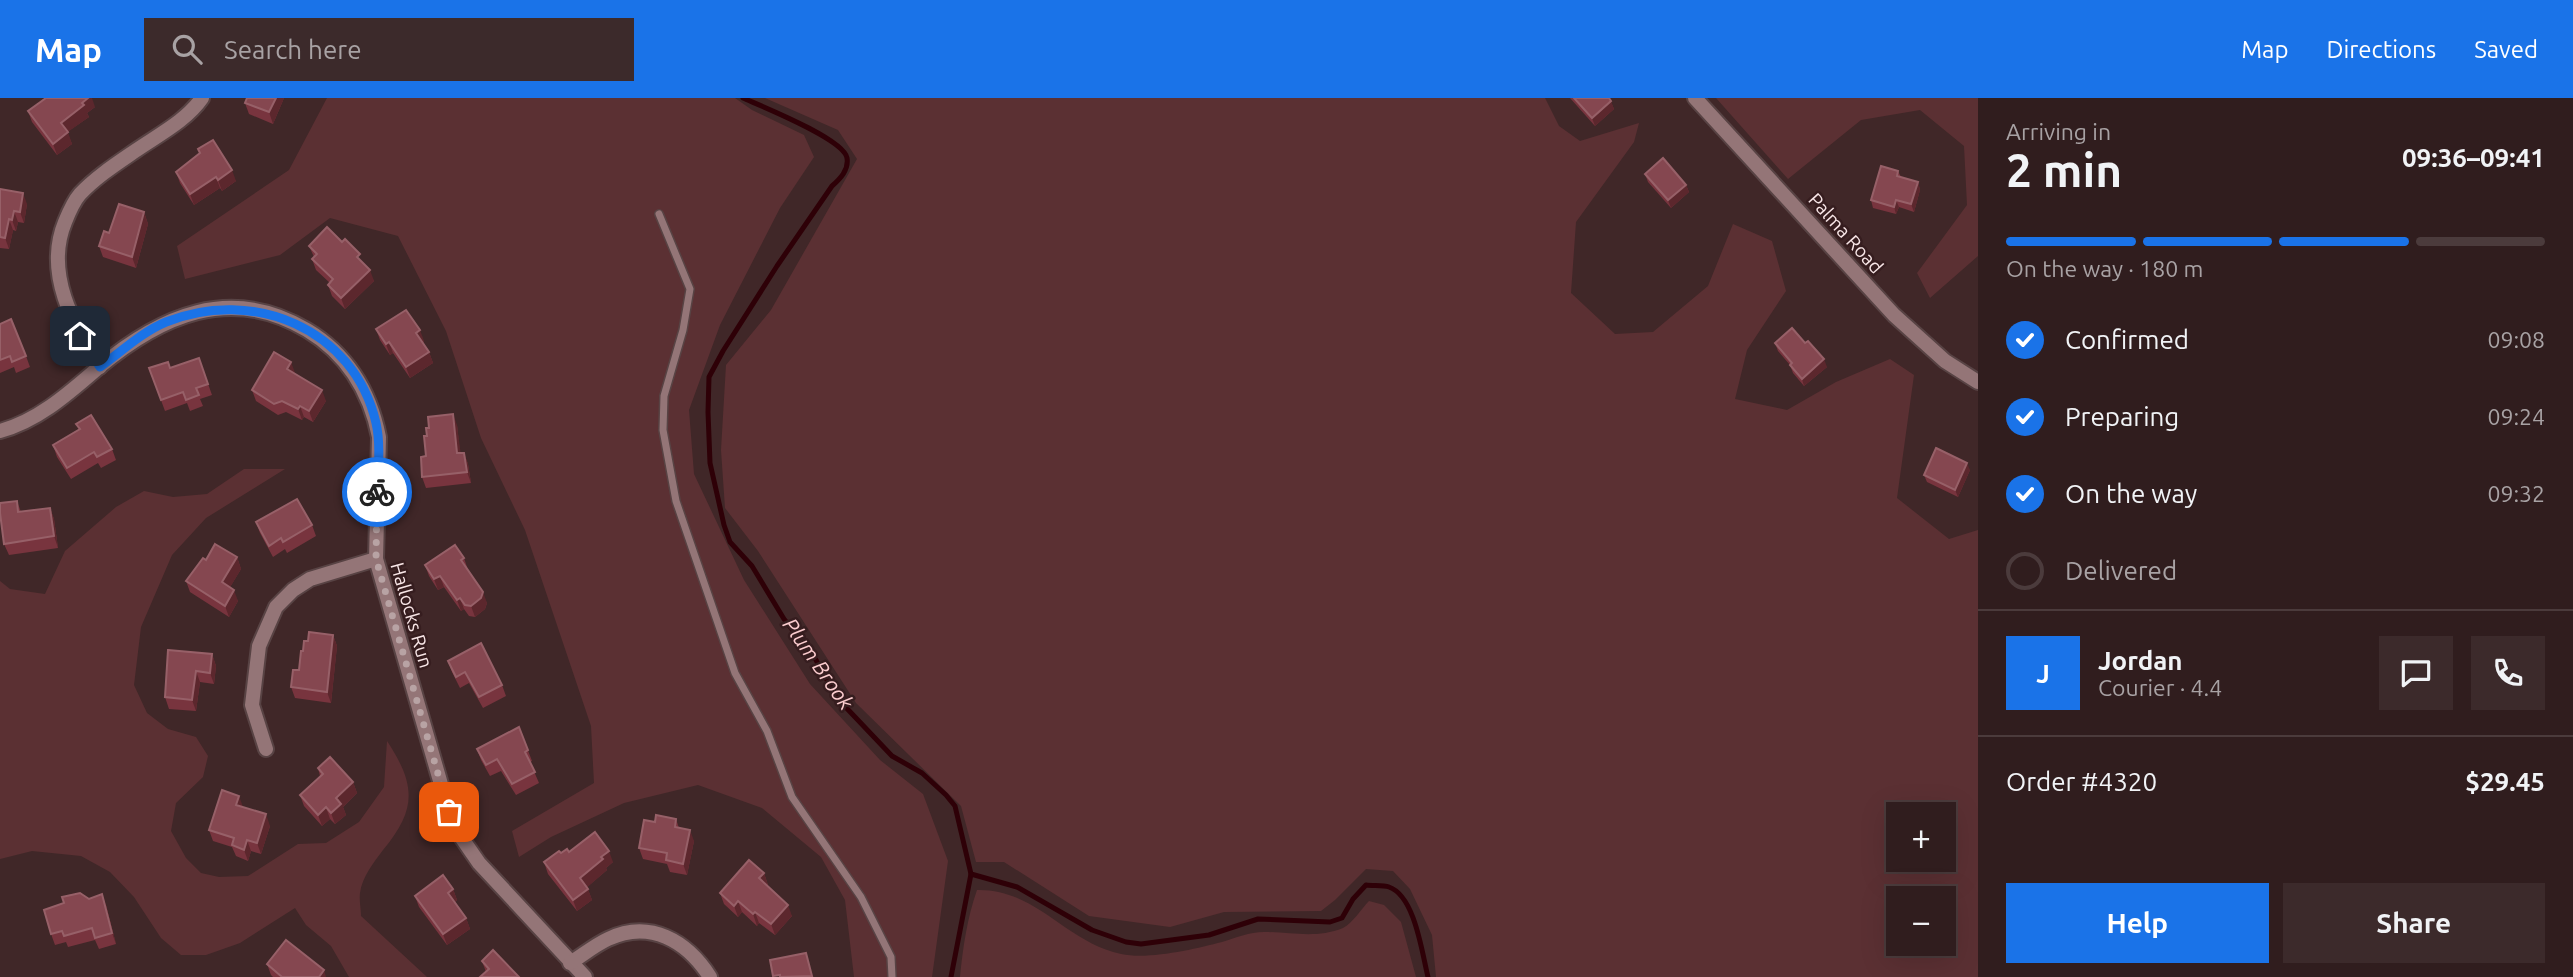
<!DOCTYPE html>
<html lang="en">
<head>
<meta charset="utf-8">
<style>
	:root { --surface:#301d1e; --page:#3c2a2b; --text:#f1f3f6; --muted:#a8a2a4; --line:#4b3b3c; --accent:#1a73e8 }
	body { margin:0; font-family:Ubuntu,sans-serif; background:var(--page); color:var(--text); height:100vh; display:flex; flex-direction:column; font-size:26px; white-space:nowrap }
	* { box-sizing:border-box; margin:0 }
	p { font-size:23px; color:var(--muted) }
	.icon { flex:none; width:38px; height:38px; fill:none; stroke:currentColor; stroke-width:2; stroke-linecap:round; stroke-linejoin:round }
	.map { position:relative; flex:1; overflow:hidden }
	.panel { display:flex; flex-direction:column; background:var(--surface); width:595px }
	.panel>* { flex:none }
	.fabs { position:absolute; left:1886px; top:704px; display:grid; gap:14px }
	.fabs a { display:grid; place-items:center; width:70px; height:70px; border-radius:0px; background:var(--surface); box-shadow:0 7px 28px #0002,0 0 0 2px var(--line); font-size:35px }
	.pin { position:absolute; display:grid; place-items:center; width:60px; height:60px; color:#fff; margin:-30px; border-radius:14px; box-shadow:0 4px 10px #0006 }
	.courier { position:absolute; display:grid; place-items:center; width:70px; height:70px; margin:-35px; border:5px solid #1a73e8; border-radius:50%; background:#fff; color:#222; box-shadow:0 2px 9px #0007 }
	.head em { font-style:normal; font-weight:700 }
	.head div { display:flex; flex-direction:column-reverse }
	.head { display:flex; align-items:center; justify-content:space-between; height:119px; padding:0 28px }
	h1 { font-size:46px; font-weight:700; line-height:52px }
	.bar { display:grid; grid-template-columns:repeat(4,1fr); gap:10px 7px; align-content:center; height:84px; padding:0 28px }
	.bar i { height:9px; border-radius:5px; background:var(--line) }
	.bar .active { background:var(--accent) }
	.bar p { grid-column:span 4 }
	.line { display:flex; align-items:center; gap:18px; padding:0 28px; border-top:2px solid var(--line) }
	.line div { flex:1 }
	.round { display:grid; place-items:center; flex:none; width:74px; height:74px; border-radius:0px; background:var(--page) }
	ol { padding:0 28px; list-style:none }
	li { display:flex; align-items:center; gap:21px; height:77px }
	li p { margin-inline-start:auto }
	li .icon { padding:7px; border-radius:50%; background:var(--accent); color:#fff; stroke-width:4 }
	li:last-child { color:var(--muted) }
	li i { width:38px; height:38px; border:4px solid var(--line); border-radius:50% }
	.cta { display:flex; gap:14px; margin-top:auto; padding:14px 28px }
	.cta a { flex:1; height:80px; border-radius:0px; background:var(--accent); color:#fff; font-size:28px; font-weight:700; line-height:80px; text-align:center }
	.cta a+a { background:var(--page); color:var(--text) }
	header { display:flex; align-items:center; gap:42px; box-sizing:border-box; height:98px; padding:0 35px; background:var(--accent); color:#fff }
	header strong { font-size:33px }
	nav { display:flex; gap:38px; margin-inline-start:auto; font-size:24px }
	.search { width:490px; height:63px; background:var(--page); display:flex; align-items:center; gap:18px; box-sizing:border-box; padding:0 24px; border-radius:0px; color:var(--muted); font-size:26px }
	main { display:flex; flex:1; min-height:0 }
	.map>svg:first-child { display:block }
	.green { fill:#5b3033; fill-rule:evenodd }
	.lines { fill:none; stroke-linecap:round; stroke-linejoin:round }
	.stream { stroke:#2e0007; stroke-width:5 }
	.service-casing { stroke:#584344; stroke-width:10 }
	.minor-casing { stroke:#584344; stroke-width:18 }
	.service { stroke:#947577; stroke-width:7 }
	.minor { stroke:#947577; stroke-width:14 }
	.wall { fill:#78343e }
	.shaded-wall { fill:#5c272d }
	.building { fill:#854750; stroke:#976068; stroke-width:2 }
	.done { stroke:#b8a3a4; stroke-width:7; stroke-dasharray:0 12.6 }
	.route { stroke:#1a73e8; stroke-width:9 }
	.labels { text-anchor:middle; stroke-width:5; stroke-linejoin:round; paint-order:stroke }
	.street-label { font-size:19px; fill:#f8e6e7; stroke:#361d1f }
	.water-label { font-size:21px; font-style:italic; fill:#fccdcf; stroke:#361d1f }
</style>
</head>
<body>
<header>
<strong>Map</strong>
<div class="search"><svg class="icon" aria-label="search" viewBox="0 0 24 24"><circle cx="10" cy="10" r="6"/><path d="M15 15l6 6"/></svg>Search here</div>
<nav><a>Map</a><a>Directions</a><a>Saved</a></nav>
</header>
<main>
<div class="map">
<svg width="1978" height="879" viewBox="0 0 1978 879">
	<rect width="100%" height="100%" fill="#402728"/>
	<g class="green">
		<path d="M327,0H735L752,12L804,37L814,59L780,110L720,227L689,312L694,376L744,482L810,586L880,662L923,696L948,763L932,879H854L845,802L821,759L762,710L698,687L624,705L551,739L519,759L512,733L594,685L591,628L525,432L481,340L446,233L398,138L330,120L280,157L185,181L177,148L289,72Z"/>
		<path d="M765,0H1545L1559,28L1580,43L1639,25L1634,44L1576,124L1571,195L1615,236L1653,234L1708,188L1733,126L1772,143L1786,193L1747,252L1735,301L1787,312L1836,284L1890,261L1914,277L1897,400L1949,441L1978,432V879H1436L1432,837L1410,791L1393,773L1366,771L1335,802L1321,813L1224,814L1170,829L1089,818L1004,764H976L961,708L856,605L758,453L725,410L721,352L726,267L771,212L857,61L838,32ZM1899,716H1944V761H1899ZM1899,800H1944V845H1899Z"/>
		<path d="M1716,0H1978V158L1930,200L1917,175L1967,107L1964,48L1920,12L1861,22L1788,81Z"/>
		<path d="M244,371H285L206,420L172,457L141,529L134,587L147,615L168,631L196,639L208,658L203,679L176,705L171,733L186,760L201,775L219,779L248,778L298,746L326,745L359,724L384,689L387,643C416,687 417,711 383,752C374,764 362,779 360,795C359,802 361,811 361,818L427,879H349L331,848L306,827L295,810L240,845L206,857H181L161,840L134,799L110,774L81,758L32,753L0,761V483L10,491L45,496L65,453L116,409L144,393L173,399L207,396Z"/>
		<path d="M977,792C1037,791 1065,844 1121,856C1149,862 1195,851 1222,844C1235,840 1250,834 1264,834C1291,834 1316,841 1343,830C1353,825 1361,811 1369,803L1384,807L1401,824L1416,879H960C963,849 967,821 977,792Z"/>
	</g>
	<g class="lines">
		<g class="stream">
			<path d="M743,0C761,8 844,41 847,60C849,72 840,81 832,88L777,168L723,253L709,279L708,314L710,365L724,427L730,444L752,468L784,521L816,562L837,600L892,658L922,675L946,697L955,708L971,776L1017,789L1092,832L1126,844L1141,846L1209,837L1258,821L1330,824L1342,820L1353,801L1366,787C1373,788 1383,787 1389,789C1415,798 1422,855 1428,879"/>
			<path d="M951,879L971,776"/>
		</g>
		<g class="service-casing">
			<path id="service" d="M659,116L690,191L683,232L664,298L663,332L676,403L735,575L767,633L792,699L861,799L891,859L892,879"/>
		</g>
		<g class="minor-casing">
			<g id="minor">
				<path d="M1695,0L1894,217L1945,263L1978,284"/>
				<path d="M100,269C73,226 44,175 65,124C69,114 73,104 80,96C96,79 116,66 135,53C158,37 186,23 202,0"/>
				<path d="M0,333C38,323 69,295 98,270C160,218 230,186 307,232C347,256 370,294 379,339L376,461L449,714L459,736L479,765L585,879"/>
				<path d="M266,651L252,607L259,548L276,509L293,492L310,481L376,461"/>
				<path d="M570,865C583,857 595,847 608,841C650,821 687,843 710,879"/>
			</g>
		</g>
		<use href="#service" class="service"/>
		<use href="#minor" class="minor"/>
	</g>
	<g class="wall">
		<path d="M247,0H284L273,26L249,16L245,5Z"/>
		<path d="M1570,0H1609L1614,11L1595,28Z"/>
		<path d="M95,9L87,15L89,19L67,34L72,46L57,57L32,24L28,13Z"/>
		<path d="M198,51L236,83L222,93L220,90L194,107L180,85L176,74L200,56Z"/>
		<path d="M1898,73L1901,79L1918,84L1920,92L1914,114L1899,109L1896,116L1873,110L1871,102Z"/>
		<path d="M1645,76L1686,87L1689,94L1671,110L1648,84Z"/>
		<path d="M0,91L27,106L24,125L18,124L16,133L13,132L9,151L0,150Z"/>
		<path d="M144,114L148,126L136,170L103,159L99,148L109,135Z"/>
		<path d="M309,148L364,166L374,183L345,211L332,198L328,187L330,185L316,172L312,161L314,159Z"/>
		<path d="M0,226L26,258L30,269L16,275L14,269L0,275Z"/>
		<path d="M376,231L424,243L423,244L429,254L433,265L410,280L393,255L390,257L380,242Z"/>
		<path d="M1775,245L1827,269L1804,288L1793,275L1790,267L1778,253Z"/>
		<path d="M199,260L212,297L200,301L203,308L190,313L187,305L165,313L149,270H170Z"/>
		<path d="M291,264L294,276L326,303L313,324L304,319L302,322L286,314L278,317L256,303L252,292Z"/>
		<path d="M76,326L112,351L116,362L101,370L98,365L71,381L57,359L53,347L79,332Z"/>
		<path d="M457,327L460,355H464L468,366L471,385L426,390L422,379L426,358Z"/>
		<path d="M1970,372L1958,399L1927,384L1924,377Z"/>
		<path d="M17,403L21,414L50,410L54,421L58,450L9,457L4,446Z"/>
		<path d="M256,424L312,427L316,438L287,455L285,451L273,459L260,435Z"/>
		<path d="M237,459L241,471L230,489L238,503L229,519L190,494L186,483L206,462Z"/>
		<path d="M464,460L468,472L487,505L485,511L475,519L469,518L464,511L461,513L444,489L438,492L429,478L425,467Z"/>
		<path d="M333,537L337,548L331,605L295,600L291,589L299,572L303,553L308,543Z"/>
		<path d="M212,556L216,568L214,586L200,584L196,613L169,611L165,599Z"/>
		<path d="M448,563L502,587L506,598L483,610L469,585L460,590L452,574Z"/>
		<path d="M519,629L532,663L530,664L539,685L516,697L501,673L490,678L481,662L477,651Z"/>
		<path d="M318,670L353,684L357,695L343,709L346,717L335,726L330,721L322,728L304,708L300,697L320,678Z"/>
		<path d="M243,709L270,728L261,756L251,753L248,763L236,758L232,749L213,743L209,732Z"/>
		<path d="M676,721L679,730L694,743L687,777L670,774L667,766L643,761L639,750L655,724Z"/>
		<path d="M569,754L613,764L606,770L607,772L587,789L592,802L577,813L548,776L544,764Z"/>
		<path d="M764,775L768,787L767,788L792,818L775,837L759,825L757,828L742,814L738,819L724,806L720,795Z"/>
		<path d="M453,791L457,802L455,804L466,820L470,831L447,847L419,809L415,798Z"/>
		<path d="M89,801L106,807L116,846L99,851L95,842L68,849L66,844L55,847L51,836Z"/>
		<path d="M482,863L519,879L486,874Z"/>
		<path d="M267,866L326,879H273L271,877Z"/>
	</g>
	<g class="shaded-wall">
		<path d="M88,0H92L95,9L87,15L89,19L65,36L61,25Z"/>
		<path d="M276,0H284L273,26L269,14Z"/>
		<path d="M1611,3L1614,11L1595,28L1592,20Z"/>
		<path d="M68,34L72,46L57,57L53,46Z"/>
		<path d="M232,72L236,83L222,93L218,82Z"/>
		<path d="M216,79L220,90L194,107L190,96Z"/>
		<path d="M1918,84L1920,92L1914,114L1911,106Z"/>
		<path d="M1686,87L1689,94L1671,110L1668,102Z"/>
		<path d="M23,95L27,106L24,125L20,114Z"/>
		<path d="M1896,102L1899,109L1896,116L1894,109Z"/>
		<path d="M14,113L18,124L16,133L12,122Z"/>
		<path d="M144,114L148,126L136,170L132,159Z"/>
		<path d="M9,121L13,132L9,151L5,140Z"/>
		<path d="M370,172L374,183L345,211L341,200Z"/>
		<path d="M420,232L424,243L420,246L416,235Z"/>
		<path d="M389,244L393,255L390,257L386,246Z"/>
		<path d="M429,254L433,265L410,280L406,269Z"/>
		<path d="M1824,261L1827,269L1804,288L1802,281Z"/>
		<path d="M291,264L295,275L291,282L287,271Z"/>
		<path d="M322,292L326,303L313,324L309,313Z"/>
		<path d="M300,308L304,319L302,322L298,311Z"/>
		<path d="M453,316L457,327L462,366L457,355Z"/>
		<path d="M464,355L468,366L471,385L467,374Z"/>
		<path d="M1967,365L1970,372L1958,399L1955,392Z"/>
		<path d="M50,410L54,421L58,450L54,438Z"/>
		<path d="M237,459L241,471L226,496L222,484Z"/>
		<path d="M440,478L444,489L438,492L434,481Z"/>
		<path d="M234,492L238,503L229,519L225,508Z"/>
		<path d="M483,494L487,505L485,511L475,519L471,508Z"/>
		<path d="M460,500L464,511L461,513L457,502Z"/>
		<path d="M333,537L337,548L331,605L327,594Z"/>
		<path d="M212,556L216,568L214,586L210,575Z"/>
		<path d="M196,573L200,584L196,613L192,602Z"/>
		<path d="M353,684L357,695L343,709L346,717L335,726L331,715L336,700Z"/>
		<path d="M239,698L243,709L236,707Z"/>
		<path d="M326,709L330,721L322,728L318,717Z"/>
		<path d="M266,716L270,728L261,756L257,745Z"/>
		<path d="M690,732L694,743L687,777L683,766Z"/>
		<path d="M247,742L251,753L248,763L244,752Z"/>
		<path d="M609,753L613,764L606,770L607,772L584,792L580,780L601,759Z"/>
		<path d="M764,775L768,787L763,792L759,780Z"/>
		<path d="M453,791L457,802L452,806L448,795Z"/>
		<path d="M588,791L592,802L577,813L573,802Z"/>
		<path d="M102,796L106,807L116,846L112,835Z"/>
		<path d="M738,803L742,814L738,819L734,808Z"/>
		<path d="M788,807L792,818L775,837L771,826Z"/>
		<path d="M755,814L759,825L757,828L753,816Z"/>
		<path d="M466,820L470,831L447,847L443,836Z"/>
		<path d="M324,872L326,879H319Z"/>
	</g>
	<g class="building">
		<path d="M46,0H88L82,5L84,7L61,25L68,34L53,46L28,13Z"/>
		<path d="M247,0H276L269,14L245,5Z"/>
		<path d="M1574,0H1609L1611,3L1592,20Z"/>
		<path d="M213,42L232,72L218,82L216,79L190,96L176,74L200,55L198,51Z"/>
		<path d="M1663,60L1686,87L1668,102L1645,76Z"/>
		<path d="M1881,68L1898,73L1897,78L1918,84L1911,106L1896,102L1894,109L1871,102Z"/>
		<path d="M0,91L23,95L20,114L14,113L12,122L9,121L5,140L0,139Z"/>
		<path d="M119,106L144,114L132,159L99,148L104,133L109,135Z"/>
		<path d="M327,129L342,144L345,141L360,156L357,159L370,172L341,200L328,187L333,181L312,161L317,156L309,148Z"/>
		<path d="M406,212L420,232L416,235L429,254L406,269L389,244L386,246L376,231Z"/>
		<path d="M11,221L26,258L12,264L10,258L0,262V226Z"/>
		<path d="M1792,230L1805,245L1808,243L1824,261L1802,281L1790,267L1792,265L1775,245Z"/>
		<path d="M274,254L291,264L287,271L322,292L309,313L300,308L298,311L282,303L274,306L252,292Z"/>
		<path d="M199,260L208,286L196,290L199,297L186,302L183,294L161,302L149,270L168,264L170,270Z"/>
		<path d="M453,316L457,355H464L467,374L422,379L421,359L426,358L424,338H427L426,330H429L428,319Z"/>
		<path d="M91,317L112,351L97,359L94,354L67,370L53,347L80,331L76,326Z"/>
		<path d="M1936,350L1967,365L1955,392L1924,377Z"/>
		<path d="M297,401L312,427L283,444L281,440L269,448L256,424Z"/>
		<path d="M17,403L18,414L50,410L54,438L4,446L0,415V405Z"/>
		<path d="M215,446L237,459L222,484L234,492L225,508L186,483L203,460L206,462Z"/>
		<path d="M455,447L464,460L461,462L483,494L481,500L471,508L465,507L460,500L457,502L440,478L434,481L425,467Z"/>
		<path d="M309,534L333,537L327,594L291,589L293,572H299L301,553H303L304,543H308Z"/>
		<path d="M481,545L502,587L479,599L465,574L456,579L448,563Z"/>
		<path d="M168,552L212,556L210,575L196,573L192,602L165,599Z"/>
		<path d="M519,629L528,652L525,654L535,674L512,686L497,661L486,667L477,651Z"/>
		<path d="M330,659L353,684L336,700L341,706L331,715L326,709L318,717L300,697L323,676L318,670Z"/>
		<path d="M222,692L239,698L236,707L266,716L257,745L247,742L244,752L232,747L234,740L209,732Z"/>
		<path d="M656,717L676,721L675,729L690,732L683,766L666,762L667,755L639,750L644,722L655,724Z"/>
		<path d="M595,734L609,753L601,759L603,761L580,780L588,791L573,802L544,764L559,753L561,755L567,751L569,754Z"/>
		<path d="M749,762L764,775L759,780L788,807L771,826L755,814L753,816L738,803L734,808L720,795Z"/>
		<path d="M443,777L453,791L448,795L466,820L443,836L415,798Z"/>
		<path d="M80,795L89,801L102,796L112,835L95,840L92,830L64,838L62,833L51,836L44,812L64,805L62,799Z"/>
		<path d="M286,842L324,872L319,879H282L267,866Z"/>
		<path d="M493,852L519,879H480L489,871L482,863Z"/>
		<path d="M806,855L812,878L780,879V877L773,878L770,862Z"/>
	</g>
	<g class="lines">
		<path class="done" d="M377,394L376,461L449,714"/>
		<path class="route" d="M80,238L100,269C121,254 142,234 166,224C252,189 354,230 376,325C381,347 378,371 377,394"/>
	</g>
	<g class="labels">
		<g class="street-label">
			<text transform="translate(1846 135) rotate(48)" y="7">Palma Road</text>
			<text transform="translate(412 517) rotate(74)" y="7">Hallocks Run</text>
		</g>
		<g class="water-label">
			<text transform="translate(818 566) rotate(55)" y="7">Plum Brook</text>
		</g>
	</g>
</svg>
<div class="fabs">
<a>+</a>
<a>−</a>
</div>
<div class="pin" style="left:449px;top:714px;background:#ea580c"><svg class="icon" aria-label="bag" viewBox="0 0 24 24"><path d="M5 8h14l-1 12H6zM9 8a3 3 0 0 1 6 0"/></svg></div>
<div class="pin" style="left:80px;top:238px;background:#1f2937"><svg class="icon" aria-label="home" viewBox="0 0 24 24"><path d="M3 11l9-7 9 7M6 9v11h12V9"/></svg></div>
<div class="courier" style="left:377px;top:394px"><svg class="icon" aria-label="bike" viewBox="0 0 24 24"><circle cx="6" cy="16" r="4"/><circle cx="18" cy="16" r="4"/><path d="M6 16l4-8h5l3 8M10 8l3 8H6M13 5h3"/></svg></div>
</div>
<section class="panel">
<div class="head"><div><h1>2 min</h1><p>Arriving in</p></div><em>09:36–09:41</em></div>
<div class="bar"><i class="active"></i><i class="active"></i><i class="active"></i><i></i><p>On the way · 180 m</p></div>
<ol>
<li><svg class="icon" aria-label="check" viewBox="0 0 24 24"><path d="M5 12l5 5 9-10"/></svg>Confirmed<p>09:08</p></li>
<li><svg class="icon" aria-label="check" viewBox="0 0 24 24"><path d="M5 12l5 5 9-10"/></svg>Preparing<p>09:24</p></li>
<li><svg class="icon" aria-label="check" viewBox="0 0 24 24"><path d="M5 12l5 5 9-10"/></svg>On the way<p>09:32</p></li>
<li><i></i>Delivered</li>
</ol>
<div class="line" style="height:126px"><b class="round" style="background:var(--accent);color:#fff">J</b><div><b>Jordan</b><p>Courier · 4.4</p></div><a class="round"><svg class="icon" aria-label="chat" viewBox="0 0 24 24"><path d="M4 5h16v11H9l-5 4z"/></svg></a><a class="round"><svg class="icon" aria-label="phone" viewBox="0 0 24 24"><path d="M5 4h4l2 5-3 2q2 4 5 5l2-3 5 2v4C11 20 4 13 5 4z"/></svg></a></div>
<div class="line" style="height:91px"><div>Order #4320</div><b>$29.45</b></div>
<div class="cta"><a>Help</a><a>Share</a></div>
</section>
</main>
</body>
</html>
